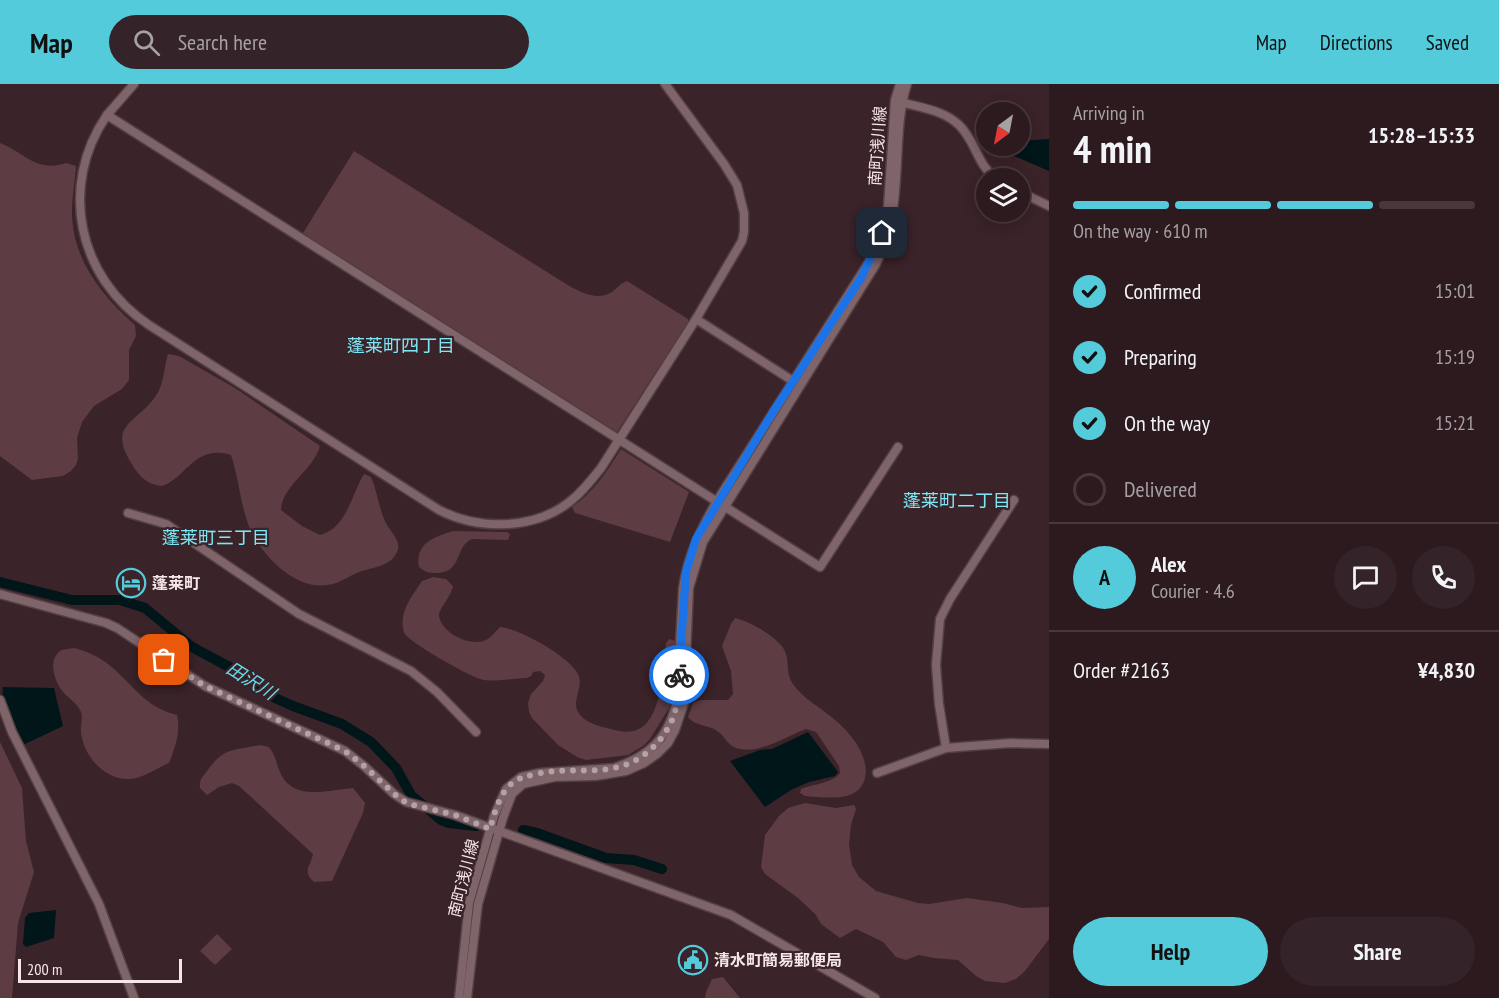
<!DOCTYPE html>
<html lang="en">
<head>
<meta charset="utf-8">
<style>
	:root { --surface:#2c1a1f; --page:#342328; --text:#f1f3f6; --muted:#a6a1a4; --line:#48383d; --accent:#53cbdb }
	body { margin:0; font-family:"PT Sans Narrow","Noto Sans JP",sans-serif; background:var(--page); color:var(--text); height:100vh; display:flex; flex-direction:column; font-size:22px; white-space:nowrap }
	* { box-sizing:border-box; margin:0 }
	p { font-size:20px; color:var(--muted) }
	.icon { flex:none; width:33px; height:33px; fill:none; stroke:currentColor; stroke-width:2; stroke-linecap:round; stroke-linejoin:round }
	.map { position:relative; flex:1; overflow:hidden }
	.details { display:flex; flex-direction:column; background:var(--surface); width:450px }
	.details>* { flex:none }
	.needle { width:39px; rotate:212deg }
	.controls { position:absolute; left:976px; top:18px; display:grid; gap:12px }
	.controls a { display:grid; place-items:center; width:54px; height:54px; border-radius:50%; background:var(--surface); box-shadow:0 3px 15px #0003,0 0 0 2px var(--line); font-size:30px }
	.scale { position:absolute; left:18px; bottom:15px; width:164px; box-sizing:border-box; padding-left:6px; border:3px solid #f6e6e9; border-top:0; font-size:16px; line-height:21px; white-space:nowrap; color:#f6e6e9; -webkit-text-stroke:4px #3a2329; paint-order:stroke }
	.pin { position:absolute; display:grid; place-items:center; width:51px; height:51px; color:#fff; margin:-26px; border-radius:12px; box-shadow:0 3px 9px #0006 }
	.courier { position:absolute; display:grid; place-items:center; width:60px; height:60px; margin:-30px; border:4px solid #1a73e8; border-radius:50%; background:#fff; color:#222; box-shadow:0 2px 8px #0007 }
	.summary em { font-style:normal; font-weight:700 }
	.summary div { display:flex; flex-direction:column-reverse }
	.summary { display:flex; align-items:center; justify-content:space-between; height:102px; padding:0 24px }
	h1 { font-size:39px; font-weight:700; line-height:45px }
	.bar { display:grid; grid-template-columns:repeat(4,1fr); gap:9px 6px; align-content:center; height:72px; padding:0 24px }
	.bar i { height:8px; border-radius:4px; background:var(--line) }
	.bar .on { background:var(--accent) }
	.bar p { grid-column:span 4 }
	.line { display:flex; align-items:center; gap:15px; padding:0 24px; border-top:2px solid var(--line) }
	.line div { flex:1 }
	.round { display:grid; place-items:center; flex:none; width:63px; height:63px; border-radius:32px; background:var(--page) }
	ol { padding:0 24px; list-style:none }
	li { display:flex; align-items:center; gap:18px; height:66px }
	li p { margin-inline-start:auto }
	li .icon { padding:6px; border-radius:50%; background:var(--accent); color:#111; stroke-width:4 }
	li:last-child { color:var(--muted) }
	li i { width:33px; height:33px; border:3px solid var(--line); border-radius:50% }
	.button { display:flex; gap:12px; margin-top:auto; padding:12px 24px }
	.button a { flex:1; height:69px; border-radius:36px; background:var(--accent); color:#111; font-size:24px; font-weight:700; line-height:69px; text-align:center }
	.button a+a { background:var(--page); color:var(--text) }
	header { display:flex; align-items:center; gap:36px; box-sizing:border-box; height:84px; padding:0 30px; background:var(--accent); color:#111 }
	header strong { font-size:28px }
	nav { display:flex; gap:33px; margin-inline-start:auto; font-size:21px }
	.search { width:420px; height:54px; background:var(--page); display:flex; align-items:center; gap:15px; box-sizing:border-box; padding:0 21px; border-radius:33px; color:var(--muted); font-size:22px }
	main { display:flex; flex:1; min-height:0 }
	.map>svg:first-child { display:block }
	.green { fill:#5e3c44 }
	.water { fill:#011619 }
	.lines { fill:none; stroke-linecap:round; stroke-linejoin:round }
	.river { stroke:#011619; stroke-width:10 }
	.secondary-casing { stroke:#534045; stroke-width:11 }
	.secondary { stroke:#7f646a; stroke-width:8 }
	.done { stroke:#b4a2a6; stroke-width:6; stroke-dasharray:0 10.8 }
	.route { stroke:#1a73e8; stroke-width:8 }
	.labels { text-anchor:middle; stroke-width:4.5; stroke-linejoin:round; paint-order:stroke }
	.street-label { font-size:16px; fill:#f6e6e9; stroke:#3a2329 }
	.poi-label { font-size:16px; font-weight:bold; fill:#f6e6e9; stroke:#3a2329; text-anchor:start }
	.neighbourhood-label { font-size:18px; fill:#7de7f6; stroke:#3a2329 }
	.water-label { font-size:18px; font-style:italic; fill:#69daea; stroke:#3a2329 }
</style>
</head>
<body>
<header>
<strong>Map</strong>
<div class="search"><svg class="icon" aria-label="search" viewBox="0 0 24 24"><circle cx="10" cy="10" r="6"/><path d="M15 15l6 6"/></svg>Search here</div>
<nav><a>Map</a><a>Directions</a><a>Saved</a></nav>
</header>
<main>
<div class="map">
<svg width="1049" height="914" viewBox="0 0 1049 914">
	<rect width="100%" height="100%" fill="#3a2329"/>
	<g class="green">
		<path d="M0,59C25,69 37,89 66,79L76,82C75,98 72,113 72,128C72,175 102,212 135,241L136,252L129,266V296L122,305L94,322L82,338L77,354L78,375L76,381L71,387L63,392L32,396L0,372Z"/>
		<path d="M354,67L571,203C583,209 597,216 610,209C617,205 620,199 627,197L688,235V238L617,348L303,149Z"/>
		<path d="M168,270L179,272L235,304L320,362C313,387 283,400 281,426L302,442L320,451C347,444 351,411 364,390L371,393C378,409 379,427 387,441C391,448 400,456 398,465C394,480 378,483 365,486C352,489 341,500 327,501C298,505 272,480 257,458C241,434 240,397 231,371C194,360 187,394 162,402C148,401 140,393 133,382C105,339 138,340 157,310C164,299 164,283 168,270Z"/>
		<path d="M621,365L689,408L670,458L575,429L572,423C593,409 608,386 621,365Z"/>
		<path d="M453,447L507,448L510,450L508,456L472,455C454,463 463,489 436,489C429,489 425,488 419,483C415,459 434,453 453,447Z"/>
		<path d="M433,493L446,495L453,502C451,513 438,526 439,532C442,550 471,563 486,556C492,553 496,547 500,543C518,544 575,575 579,593C583,607 569,619 581,632C589,641 604,643 615,646C664,660 661,589 666,559L669,555L676,557L672,615L669,624L650,655L643,662L628,671L586,676L577,673L558,661L532,634L529,628L528,619L531,610L543,597L545,591L540,587L533,588L531,592L527,594C513,594 493,599 480,595C468,591 407,558 404,548C398,529 412,512 422,497Z"/>
		<path d="M735,534C749,537 783,555 786,570C789,580 786,591 793,600C804,616 821,623 835,636C851,649 870,673 865,694C859,720 824,713 805,712L800,709L801,705C813,700 833,699 840,689L839,682L816,648L806,645C787,652 755,673 734,663C727,660 724,651 717,647C708,640 696,643 688,633L693,619L701,616H728L733,610L731,587L722,562L731,540Z"/>
		<path d="M74,564C86,567 98,572 108,580C133,600 144,623 177,631C181,647 175,664 169,679C157,684 144,694 130,695C106,697 84,673 81,649C80,641 84,633 80,626C77,620 69,614 64,609C55,599 47,577 60,567C63,565 70,565 74,564Z"/>
		<path d="M0,658L22,704L26,757L34,788L18,839L12,914H0Z"/>
		<path d="M260,661L269,663C277,674 275,677 280,688C292,718 329,706 353,704L365,719L363,729L332,797L314,798C302,786 310,784 313,770L239,702L232,699L219,703L207,711L200,704C199,697 202,693 207,687C224,663 233,667 260,661Z"/>
		<path d="M805,719L836,724L854,721L856,725L851,741L849,760L852,781L859,793L876,807L918,819L929,820L967,814L1003,819L1022,824L1049,823V855L1025,887L1016,895L1005,899L985,897L976,892L958,876L934,874L919,871L906,876L896,873L883,858L856,845L840,854L821,840L816,831L798,814L765,790L761,783L765,751L779,732L788,724Z"/>
		<path d="M217,850L232,865L215,881L200,867Z"/>
		<path d="M723,893L740,914H705L706,908L712,895Z"/>
	</g>
	<g class="water">
		<path d="M1049,55V87L1014,72L1000,62H1020V57Z"/>
		<path d="M3,603L54,604L63,642L23,661C15,644 0,621 3,603Z"/>
		<path d="M808,648L838,688L835,692L809,698L791,706L765,723L730,677L760,666L772,665Z"/>
		<path d="M56,826L54,854L26,863L23,860L25,834L29,829Z"/>
	</g>
	<g class="lines">
		<g class="river">
			<path d="M0,498L72,516H120L145,524L192,563L246,592L273,613L293,622L342,640L371,658L396,684L411,711L441,736L449,739L476,742"/>
			<path d="M523,746L537,749L606,774L634,776L662,785"/>
		</g>
		<g class="secondary-casing">
			<g id="secondary">
				<path d="M134,0L107,31L820,483L898,363"/>
				<path d="M898,17C919,24 942,25 959,41C975,56 977,80 995,94"/>
				<path d="M107,31C58,102 78,194 149,241L439,426C480,447 537,446 573,415C584,406 592,395 601,384L696,235L742,157L744,148V129L737,101L724,80L665,0"/>
				<path d="M1020,108L1049,122"/>
				<path d="M696,235L793,297"/>
				<path d="M128,429L166,440L299,530L411,587L437,608L476,648"/>
				<path d="M0,510L106,539L117,544L205,602L345,667L364,682L394,710L406,718L455,731L731,831L875,914"/>
				<path d="M0,616L12,648L99,820L134,914"/>
				<path d="M946,664L939,620L936,581L940,535L950,515L1014,416"/>
				<path d="M877,689L946,664L1011,659L1049,660"/>
				<path d="M459,914L469,819L494,732L506,705L521,693L539,689L614,684C650,672 669,654 677,616L683,504C688,471 701,445 717,417L871,175L882,149L888,122L895,16L900,0"/>
				<path d="M467,914L478,820L503,734L512,710L523,700L555,693L596,692L626,687L644,679L657,670L668,659L675,646L684,619L689,504L703,458L876,180C883,164 889,148 892,131C900,88 894,42 907,0"/>
			</g>
		</g>
		<use href="#secondary" class="secondary"/>
	</g>
	<g class="lines">
		<path class="done" d="M164,576L205,602L345,667L364,682L401,716L413,721L455,731L490,745C494,731 498,714 508,703C517,693 528,692 541,689C565,684 590,689 614,684C642,679 667,655 675,628C678,616 678,604 679,591"/>
		<path class="route" d="M679,591L686,488L696,455L773,328L861,194L882,149"/>
	</g>
	<defs>
		<g id="hotel-ring" transform="scale(1.5)"><circle r="9.5" fill="#3a2329" stroke="#53cbdb" stroke-width="1.5"/><path d="M-6-4.5h1.5V1H6V5H4.5V3h-9V5H-6ZM-4 0a1.8 1.8 0 1 1 3.6 0ZM.5 0V-2.5h3Q6-2.5 6 0Z" fill="#53cbdb"/></g>
		<g id="civic-ring" transform="scale(1.5)"><circle r="9.5" fill="#3a2329" stroke="#53cbdb" stroke-width="1.5"/><path d="M-.6-6.5H3V-4.5H.6V-3L4-1V1h2V6H-6V1h2V-1L-.6-3ZM-1.2 2.5V6h2.4V2.5Z" fill="#53cbdb"/></g>
	</defs>
	<g fill-rule="evenodd">
		<use href="#hotel-ring" x="131" y="499"/>
		<use href="#civic-ring" x="693" y="876"/>
	</g>
	<g class="labels">
		<g class="street-label">
			<text transform="translate(877 62) rotate(-86)" y="6">南町浅川線</text>
			<text transform="translate(463 794) rotate(-76)" y="6">南町浅川線</text>
		</g>
		<g class="poi-label">
			<text x="152" y="505">蓬莱町</text>
			<text x="714" y="882">清水町簡易郵便局</text>
		</g>
		<g class="neighbourhood-label">
			<text x="401" y="268">蓬莱町四丁目</text>
			<text x="957" y="423">蓬莱町二丁目</text>
			<text x="216" y="460">蓬莱町三丁目</text>
		</g>
		<g class="water-label">
			<text transform="translate(251 597) rotate(32)" y="6">田沢川</text>
		</g>
	</g>
</svg>
<div class="controls">
<a><svg class="needle" viewBox="-14 -14 28 28"><path d="M0-13l5 13h-10z" fill="#e53935"/><path d="M0 13l5-13h-10z" fill="#a6a1a4"/></svg></a>
<a><svg class="icon" aria-label="layers" viewBox="0 0 24 24"><path d="M12 4l9 5-9 5-9-5zM3 14l9 5 9-5"/></svg></a>
</div>
<div class="scale">200 m</div>
<div class="pin" style="left:164px;top:576px;background:#ea580c"><svg class="icon" aria-label="bag" viewBox="0 0 24 24"><path d="M5 8h14l-1 12H6zM9 8a3 3 0 0 1 6 0"/></svg></div>
<div class="pin" style="left:882px;top:149px;background:#1f2937"><svg class="icon" aria-label="home" viewBox="0 0 24 24"><path d="M3 11l9-7 9 7M6 9v11h12V9"/></svg></div>
<div class="courier" style="left:679px;top:591px"><svg class="icon" aria-label="bike" viewBox="0 0 24 24"><circle cx="6" cy="16" r="4"/><circle cx="18" cy="16" r="4"/><path d="M6 16l4-8h5l3 8M10 8l3 8H6M13 5h3"/></svg></div>
</div>
<section class="details">
<div class="summary"><div><h1>4 min</h1><p>Arriving in</p></div><em>15:28–15:33</em></div>
<div class="bar"><i class="on"></i><i class="on"></i><i class="on"></i><i></i><p>On the way · 610 m</p></div>
<ol>
<li><svg class="icon" aria-label="check" viewBox="0 0 24 24"><path d="M5 12l5 5 9-10"/></svg>Confirmed<p>15:01</p></li>
<li><svg class="icon" aria-label="check" viewBox="0 0 24 24"><path d="M5 12l5 5 9-10"/></svg>Preparing<p>15:19</p></li>
<li><svg class="icon" aria-label="check" viewBox="0 0 24 24"><path d="M5 12l5 5 9-10"/></svg>On the way<p>15:21</p></li>
<li><i></i>Delivered</li>
</ol>
<div class="line" style="height:108px"><b class="round" style="background:var(--accent);color:#111">A</b><div><b>Alex</b><p>Courier · 4.6</p></div><a class="round"><svg class="icon" aria-label="chat" viewBox="0 0 24 24"><path d="M4 5h16v11H9l-5 4z"/></svg></a><a class="round"><svg class="icon" aria-label="phone" viewBox="0 0 24 24"><path d="M5 4h4l2 5-3 2q2 4 5 5l2-3 5 2v4C11 20 4 13 5 4z"/></svg></a></div>
<div class="line" style="height:78px"><div>Order #2163</div><b>¥4,830</b></div>
<div class="button"><a>Help</a><a>Share</a></div>
</section>
</main>
</body>
</html>
